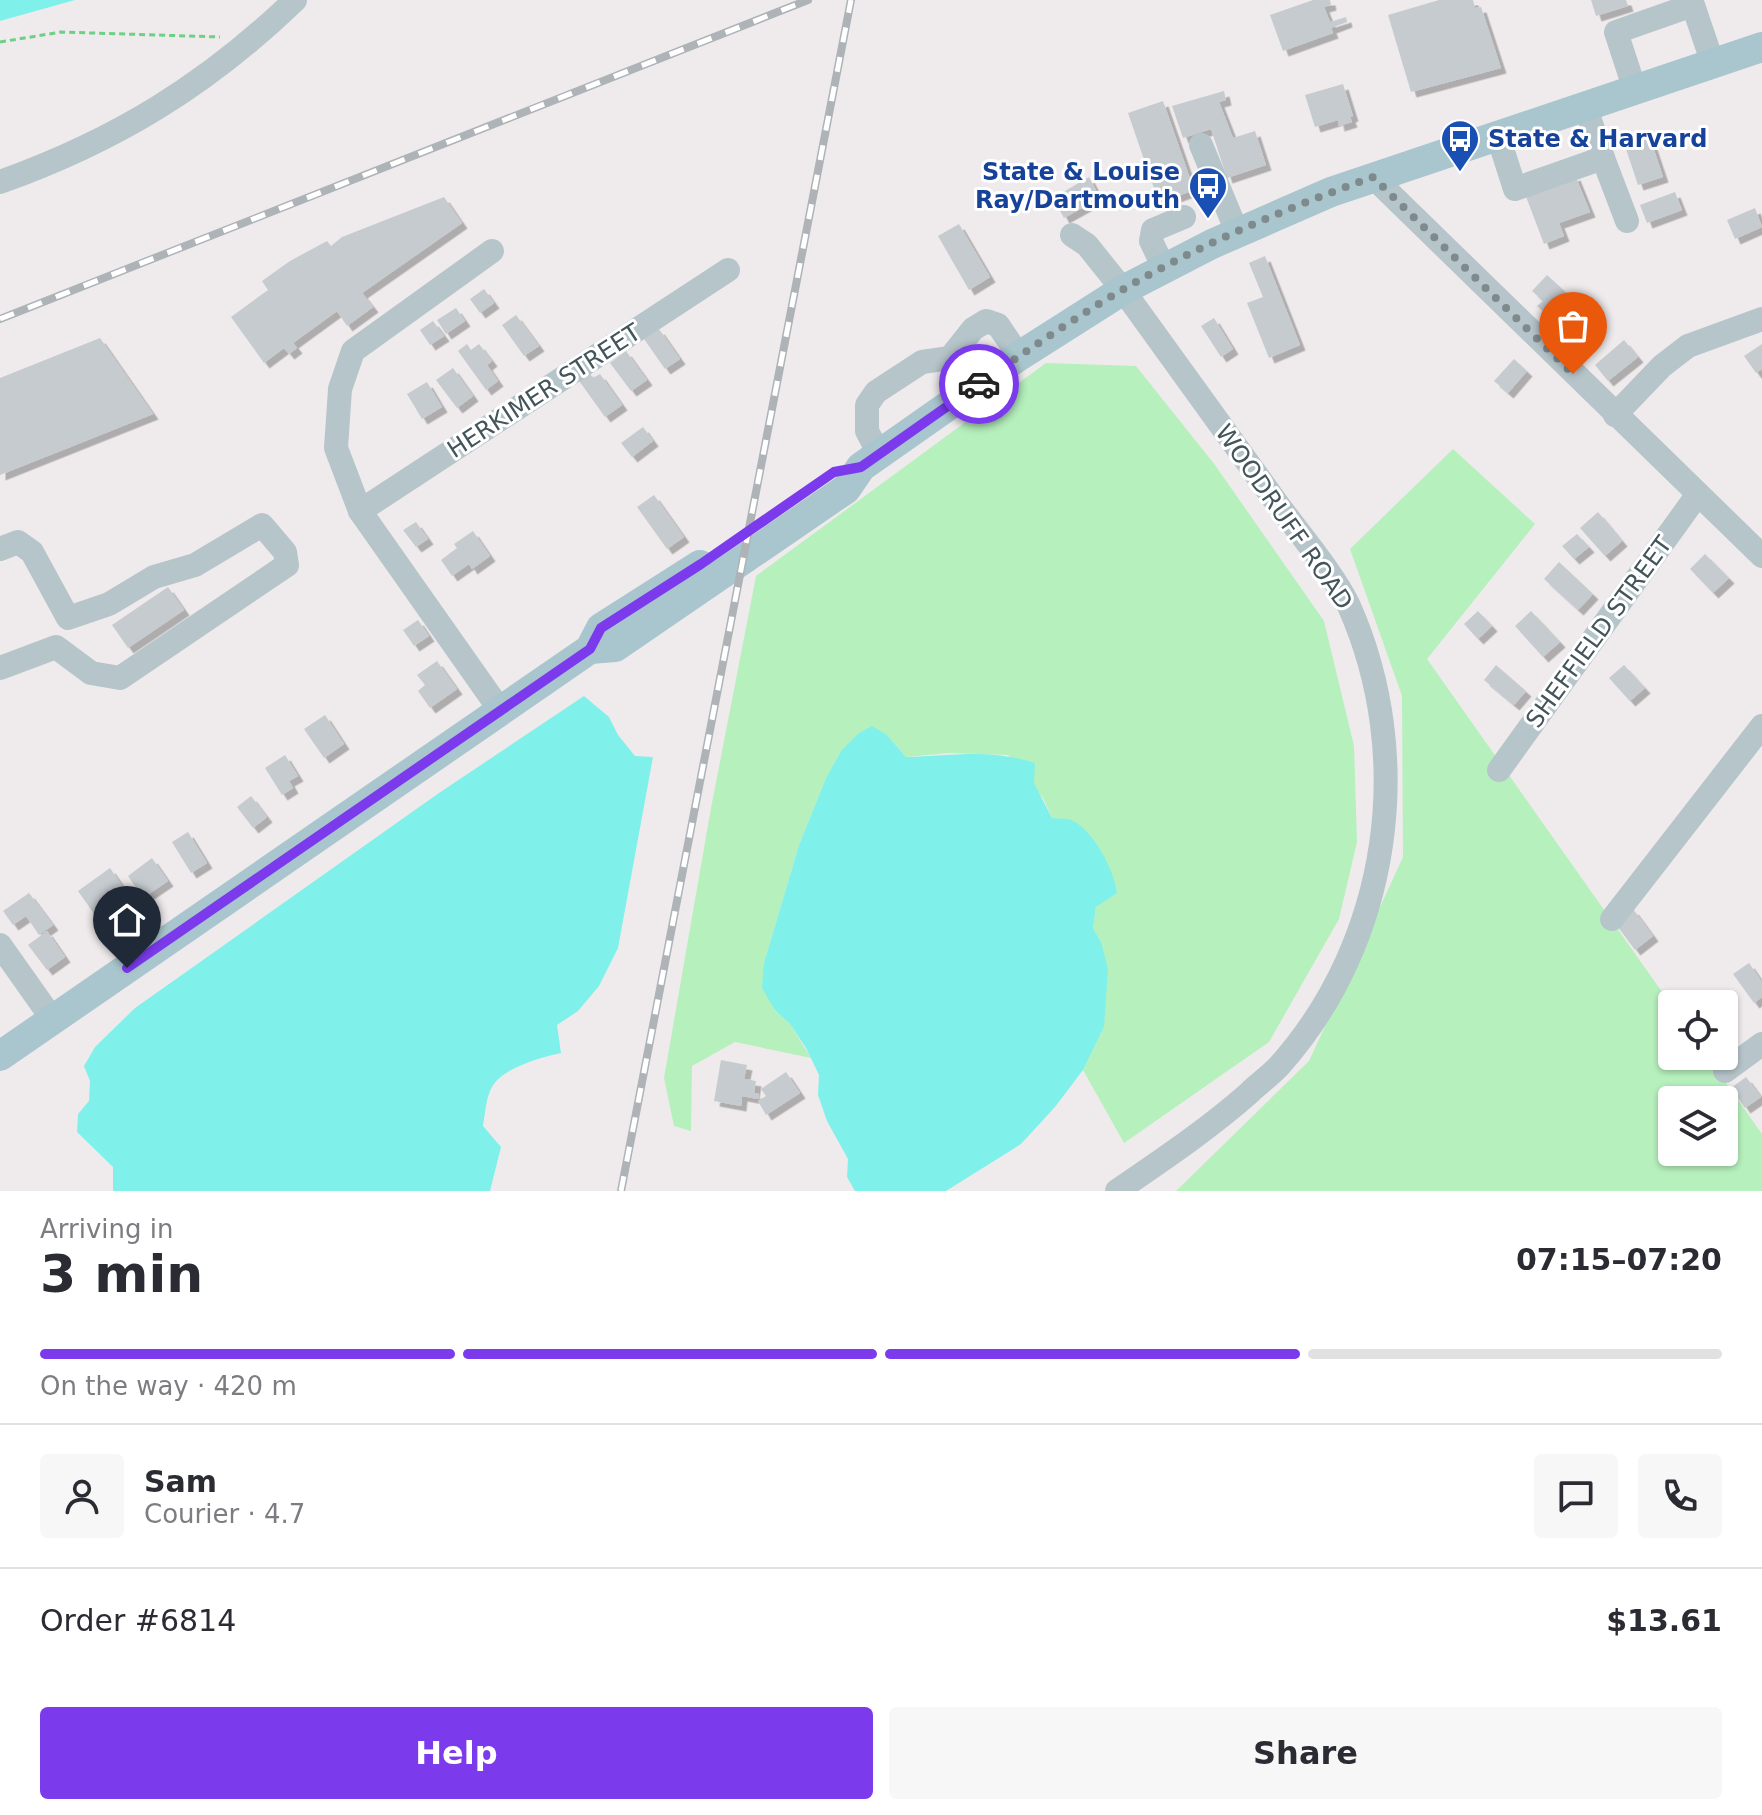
<!DOCTYPE html>
<html lang="en">
<head>
<meta charset="utf-8">
<style>
	:root { --surface:#fff; --page:#f7f7f7; --text:#2b2b33; --muted:#7c7c81; --line:#e1e1e2; --accent:#7c3aed }
	body { margin:0; font-family:"DejaVu Sans",sans-serif; background:var(--page); color:var(--text); height:100vh; display:flex; flex-direction:column; font-size:30px; white-space:nowrap }
	* { box-sizing:border-box; margin:0 }
	p { font-size:26px; color:var(--muted) }
	.icon { flex:none; width:44px; height:44px; fill:none; stroke:currentColor; stroke-width:2; stroke-linecap:round; stroke-linejoin:round }
	.map { position:relative; height:1191px; overflow:hidden }
	.sheet { display:flex; flex-direction:column; background:var(--surface); flex:1 }
	.sheet>* { flex:none }
	.fabs { position:absolute; left:1658px; top:990px; display:grid; gap:16px }
	.fabs a { display:grid; place-items:center; width:80px; height:80px; border-radius:8px; background:var(--surface); box-shadow:0 2px 6px #0004; font-size:40px }
	.pin { position:absolute; display:grid; place-items:center; width:68px; height:68px; color:#fff; margin:-82px -34px; border-radius:50% 50% 50% 0; rotate:-45deg; box-shadow:0 0 8px #0007 }
	.pin .icon { rotate:45deg }
	.courier { position:absolute; display:grid; place-items:center; width:80px; height:80px; margin:-40px; border:6px solid #7c3aed; border-radius:50%; background:#fff; color:#222; box-shadow:0 2px 10px #0007 }
	.head em { font-style:normal; font-weight:700 }
	.head div { display:flex; flex-direction:column-reverse }
	.head { display:flex; align-items:center; justify-content:space-between; height:136px; padding:0 40px }
	h1 { font-size:52px; font-weight:700; line-height:60px }
	.bar { display:grid; grid-template-columns:repeat(4,1fr); gap:12px 8px; align-content:center; height:96px; padding:0 40px }
	.bar i { height:10px; border-radius:6px; background:var(--line) }
	.bar .selected { background:var(--accent) }
	.bar p { grid-column:span 4 }
	.line { display:flex; align-items:center; gap:20px; padding:0 40px; border-top:2px solid var(--line) }
	.line div { flex:1 }
	.round { display:grid; place-items:center; flex:none; width:84px; height:84px; border-radius:8px; background:var(--page) }
	.button { display:flex; gap:16px; margin-top:auto; padding:16px 40px }
	.button a { flex:1; height:92px; border-radius:8px; background:var(--accent); color:#fff; font-size:32px; font-weight:700; line-height:92px; text-align:center }
	.button a+a { background:var(--page); color:var(--text) }
	.map>svg:first-child { display:block }
	.green { fill:#b6f0bd; fill-rule:evenodd }
	.water { fill:#80f0ea }
	.building { fill:#c5cbcf; filter:url(#shadow) }
	.lines { fill:none; stroke-linecap:round; stroke-linejoin:round }
	.path { stroke:#6cd085; stroke-width:3; stroke-dasharray:6 4; stroke-linecap:butt }
	.minor { stroke:#b6c5ca; stroke-width:24 }
	.major { stroke:#a9c5cd; stroke-width:30 }
	.rail-casing { stroke:#adb3b7; stroke-width:8 }
	.rail { stroke:#fff; stroke-width:5; stroke-dasharray:15; stroke-linecap:butt }
	.done { stroke:#7f8a8d; stroke-width:8; stroke-dasharray:0 14.4 }
	.route { stroke:#7c3aed; stroke-width:10 }
	.labels { text-anchor:middle; stroke-width:6; stroke-linejoin:round; paint-order:stroke }
	.transit-label { font-size:24px; font-weight:bold; fill:#164399; stroke:#fff; text-anchor:start }
	.street-label { font-size:24px; fill:#43555a; stroke:#fff }
</style>
</head>
<body>
<div class="map">
<svg width="1762" height="1191" viewBox="0 0 1762 1191">
	<defs>
		<filter id="shadow"><feDropShadow dx="5.5" dy="5.5" stdDeviation="0" flood-color="#0004"/></filter>
	</defs>
	<rect width="100%" height="100%" fill="#efebec"/>
	<g class="green">
		<path d="M1046,363L1136,366L1215,465L1324,621L1354,746L1357,842L1339,919L1269,1042L1124,1143L1083,1070L1104,1027L1101,942L1093,928L1096,907L1104,900L1052,818L1043,798L1008,755L949,753L906,757L887,735L841,751L826,778L799,845L764,963L775,1010L790,1024L811,1058L735,1042L692,1066L691,1131L674,1126L664,1078L711,808L756,576Z"/>
		<path d="M1453,449L1535,524L1427,659L1672,1006V1056H1707L1762,1134V1191H1176L1309,1061L1403,857L1402,696L1350,549ZM1672,1100H1724V1152H1672Z"/>
	</g>
	<g class="water">
		<path d="M0,0H75L0,21Z"/>
		<path d="M584,696L609,717L618,735L635,756L653,757L618,948L599,986L578,1011L557,1025L561,1053C542,1057 502,1068 492,1087C486,1097 485,1115 483,1126L501,1147L490,1191H113V1167L77,1132L78,1114L89,1101L90,1081L84,1066L95,1047L135,1008L439,793Z"/>
		<path d="M872,726L887,735L906,757C954,756 986,748 1035,763L1034,783L1052,818C1058,819 1066,818 1071,820C1094,830 1114,870 1117,893L1096,907L1093,928L1101,942L1108,969L1104,1027L1083,1070L1055,1107L1021,1144L946,1191H855L847,1177L848,1159L827,1121L818,1095L819,1075L806,1048L790,1024L775,1010L762,988L764,963L799,845L826,778L841,751L859,733Z"/>
	</g>
	<g class="building">
		<path d="M1313,0H1330L1331,5L1324,7L1330,22L1346,17L1347,22L1331,28L1333,33L1283,51L1270,15Z"/>
		<path d="M1439,0H1473L1475,8L1481,7L1501,68L1411,92L1388,15Z"/>
		<path d="M1591,0H1626L1628,6L1596,16Z"/>
		<path d="M1343,84L1353,116L1350,117L1352,122L1339,126L1338,120L1315,127L1305,95Z"/>
		<path d="M1224,91L1226,100L1219,102L1233,138L1255,131L1266,165L1227,178L1211,129L1183,138L1172,106Z"/>
		<path d="M1163,101L1194,190L1159,203L1128,113Z"/>
		<path d="M1649,135L1663,177L1638,185L1624,143Z"/>
		<path d="M1575,175L1590,212L1559,223L1564,236L1544,244L1525,194Z"/>
		<path d="M1089,177L1100,198L1064,218L1053,198Z"/>
		<path d="M1675,192L1682,210L1647,223L1640,205Z"/>
		<path d="M444,197L462,223L362,293L373,307L347,326L337,311L293,343L297,348L289,354L284,348L264,363L231,317L268,290L262,281L290,261L327,241L331,246L342,237Z"/>
		<path d="M1755,208L1762,227L1735,239L1727,220Z"/>
		<path d="M959,224L990,277L969,290L938,236Z"/>
		<path d="M1265,256L1300,345L1269,358L1247,303L1263,297L1249,263Z"/>
		<path d="M1547,275L1572,298L1551,319L1537,306L1543,301L1532,291Z"/>
		<path d="M484,289L494,303L480,313L470,299Z"/>
		<path d="M456,308L465,321L446,334L437,320Z"/>
		<path d="M516,315L539,346L524,356L502,325Z"/>
		<path d="M1214,318L1233,349L1221,357L1201,326Z"/>
		<path d="M433,321L444,336L430,345L420,330Z"/>
		<path d="M659,329L680,359L665,369L644,339Z"/>
		<path d="M100,338L153,414L0,475V378Z"/>
		<path d="M1624,340L1638,357L1608,381L1595,365Z"/>
		<path d="M467,344L471,350L479,344L492,361L487,365L498,381L486,390L458,351Z"/>
		<path d="M1762,344V369L1756,373L1744,356Z"/>
		<path d="M626,351L647,380L631,391L610,363Z"/>
		<path d="M1514,359L1527,371L1508,393L1494,381Z"/>
		<path d="M453,368L473,396L457,408L436,380Z"/>
		<path d="M588,371L593,378L600,374L622,405L605,417L577,378Z"/>
		<path d="M427,382L442,407L422,419L407,394Z"/>
		<path d="M643,427L653,441L632,457L621,443Z"/>
		<path d="M654,495L684,537L667,549L637,507Z"/>
		<path d="M1598,512L1622,541L1605,556L1580,528Z"/>
		<path d="M416,522L428,539L416,547L403,530Z"/>
		<path d="M473,531L490,556L472,569L469,564L452,576L441,560L457,548L454,544Z"/>
		<path d="M1577,534L1589,547L1574,559L1562,546Z"/>
		<path d="M1705,554L1729,578L1713,593L1690,569Z"/>
		<path d="M1559,562L1593,594L1578,610L1544,579Z"/>
		<path d="M168,587L184,610L128,648L112,625Z"/>
		<path d="M1478,611L1492,626L1478,639L1464,624Z"/>
		<path d="M1531,611L1560,642L1543,657L1515,626Z"/>
		<path d="M418,620L429,636L414,646L403,630Z"/>
		<path d="M437,661L457,689L430,708L418,691L425,685L417,675Z"/>
		<path d="M1496,665L1526,691L1514,705L1484,680Z"/>
		<path d="M1624,665L1645,688L1630,701L1609,678Z"/>
		<path d="M325,715L344,744L324,758L304,729Z"/>
		<path d="M285,755L298,776L289,781L293,788L282,795L265,768Z"/>
		<path d="M251,796L267,817L253,828L237,807Z"/>
		<path d="M188,832L207,863L191,873L172,842Z"/>
		<path d="M152,858L168,881L143,898L128,876Z"/>
		<path d="M110,868L136,906L104,928L78,891Z"/>
		<path d="M29,893L53,925L39,935L26,916L13,925L3,911Z"/>
		<path d="M1633,909L1653,936L1635,950L1615,923Z"/>
		<path d="M47,931L65,957L47,970L28,945Z"/>
		<path d="M1749,963L1762,982V997L1754,1003L1733,974Z"/>
		<path d="M721,1060L747,1065L744,1079L756,1081L754,1093L759,1094L758,1099L742,1096L741,1106L714,1101Z"/>
		<path d="M786,1072L800,1093L766,1115L758,1101L766,1096L761,1089Z"/>
		<path d="M1746,1077L1761,1097L1745,1108L1731,1088Z"/>
	</g>
	<g class="lines">
		<path class="path" d="M0,42L61,32L220,37"/>
		<g class="minor">
			<path d="M1635,90L1616,32L1693,5L1713,64"/>
			<path d="M1585,106L1603,158"/>
			<path d="M1498,136L1515,189L1603,158L1627,221"/>
			<path d="M1201,145L1237,232"/>
			<path d="M1373,177L1762,556"/>
			<path d="M0,182C115,141 207,85 295,0"/>
			<path d="M1072,235L1087,245L1123,290C1175,362 1227,434 1279,506C1300,534 1335,576 1349,606C1416,757 1390,941 1280,1065C1270,1076 1258,1084 1248,1094C1207,1130 1162,1160 1117,1191"/>
			<path d="M492,251L353,351L340,389L336,448L360,511L500,710"/>
			<path d="M1164,268L1151,241L1153,230L1184,217"/>
			<path d="M950,358L973,329L986,321L998,325L1019,356"/>
			<path d="M1615,415L1662,366L1688,346L1762,319"/>
			<path d="M879,454L867,431V405L876,392L922,362L950,358L971,389"/>
			<path d="M360,511L728,270"/>
			<path d="M0,549L18,542L32,552L68,618L109,604L154,577L195,565L262,525L285,552L287,565L120,678L91,673L56,647L0,668"/>
			<path d="M1499,770L1698,494"/>
			<path d="M1612,919L1762,726"/>
			<path d="M0,945L53,1020"/>
			<path d="M1725,1071L1762,1044"/>
		</g>
		<g class="major">
			<path d="M590,649L615,647L846,489L861,467L1019,356L1123,290L1212,244L1331,192L1762,47"/>
			<path d="M0,1056L590,649L601,628L700,565"/>
		</g>
		<g class="rail-casing">
			<g id="rail">
				<path d="M0,319L808,0"/>
				<path d="M621,1191L851,0"/>
			</g>
		</g>
		<use href="#rail" class="rail"/>
	</g>
	<g class="lines">
		<path class="done" d="M979,384C1026,351 1073,319 1122,290C1201,244 1287,208 1373,177L1573,374"/>
		<path class="route" d="M127,968L590,649L601,628L701,564L834,472L861,467L979,384"/>
	</g>
	<defs>
		<g id="bus-pin" transform="scale(2)"><path d="M0 17L-7.5 6A9.5 9.5 0 1 1 7.5 6Z" fill="#1a4fb4" stroke="#fff"/><path d="M-5-6H5V4H4V6H2V4H-2V6H-4V4H-5ZM-3.5-4V0h7V-4ZM-3.5 1.2v1.5H-2V1.2ZM2 1.2v1.5H3.5V1.2Z" fill="#fff"/></g>
	</defs>
	<g fill-rule="evenodd">
		<use href="#bus-pin" x="1460" y="139"/>
		<use href="#bus-pin" x="1208" y="186"/>
	</g>
	<g class="labels">
		<g class="transit-label">
			<text x="1488" y="147">State &amp; Harvard</text>
			<text x="1180" y="180" text-anchor="end">State &amp; Louise<tspan x="1180" dy="28">Ray/Dartmouth</tspan></text>
		</g>
		<g class="street-label">
			<text transform="translate(544 391) rotate(-33)" y="8">HERKIMER STREET</text>
			<text transform="translate(1284 517) rotate(55)" y="8">WOODRUFF ROAD</text>
			<text transform="translate(1599 632) rotate(-54)" y="8">SHEFFIELD STREET</text>
		</g>
	</g>
</svg>
<div class="fabs">
<a><svg class="icon" aria-label="locate" viewBox="0 0 24 24"><circle cx="12" cy="12" r="6"/><path d="M12 2v4M12 18v4M2 12h4M18 12h4"/></svg></a>
<a><svg class="icon" aria-label="layers" viewBox="0 0 24 24"><path d="M12 4l9 5-9 5-9-5zM3 14l9 5 9-5"/></svg></a>
</div>
<div class="pin" style="left:1573px;top:374px;background:#ea580c"><svg class="icon" aria-label="bag" viewBox="0 0 24 24"><path d="M5 8h14l-1 12H6zM9 8a3 3 0 0 1 6 0"/></svg></div>
<div class="pin" style="left:127px;top:968px;background:#1f2937"><svg class="icon" aria-label="home" viewBox="0 0 24 24"><path d="M3 11l9-7 9 7M6 9v11h12V9"/></svg></div>
<div class="courier" style="left:979px;top:384px"><svg class="icon" aria-label="car" viewBox="0 0 24 24"><path d="M5 17H2v-5l4-1 3-4h7l3 4 3 1v5h-3M9 17h6M6 11h13"/><circle cx="7" cy="17" r="2"/><circle cx="17" cy="17" r="2"/></svg></div>
</div>
<section class="sheet">
<div class="head"><div><h1>3 min</h1><p>Arriving in</p></div><em>07:15–07:20</em></div>
<div class="bar"><i class="selected"></i><i class="selected"></i><i class="selected"></i><i></i><p>On the way · 420 m</p></div>
<div class="line" style="height:144px"><a class="round"><svg class="icon" aria-label="person" viewBox="0 0 24 24"><circle cx="12" cy="8" r="4"/><path d="M4 21q1-7 8-7t8 7"/></svg></a><div><b>Sam</b><p>Courier · 4.7</p></div><a class="round"><svg class="icon" aria-label="chat" viewBox="0 0 24 24"><path d="M4 5h16v11H9l-5 4z"/></svg></a><a class="round"><svg class="icon" aria-label="phone" viewBox="0 0 24 24"><path d="M5 4h4l2 5-3 2q2 4 5 5l2-3 5 2v4C11 20 4 13 5 4z"/></svg></a></div>
<div class="line" style="height:104px"><div>Order #6814</div><b>$13.61</b></div>
<div class="button"><a>Help</a><a>Share</a></div>
</section>
</body>
</html>
